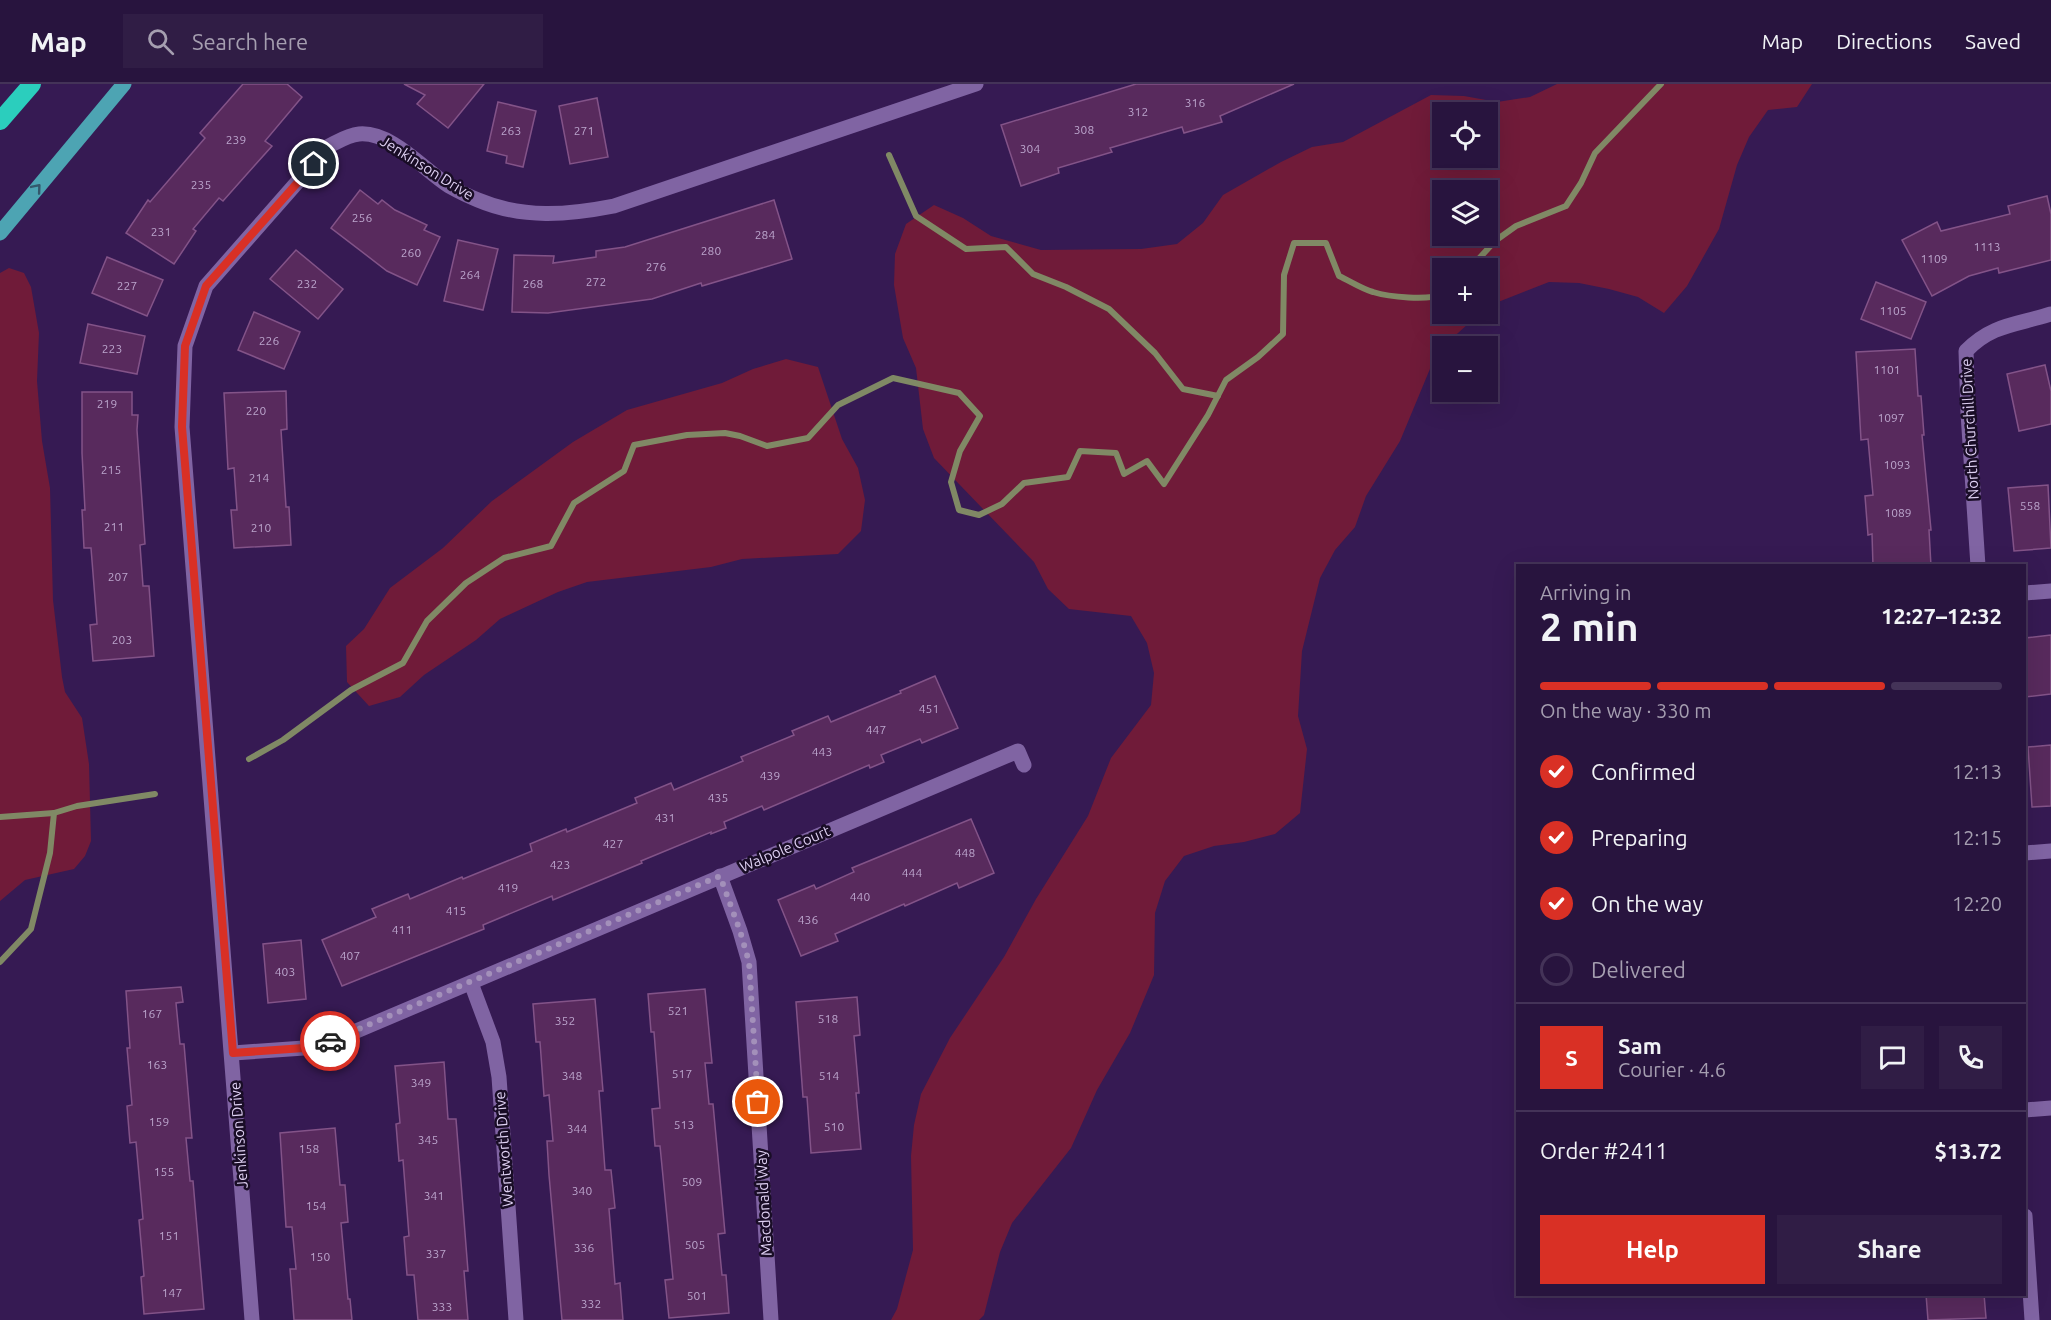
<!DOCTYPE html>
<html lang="en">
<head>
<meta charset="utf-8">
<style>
	:root { --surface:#28143e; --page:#301d45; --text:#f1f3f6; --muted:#a59eb0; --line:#443358; --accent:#d93025 }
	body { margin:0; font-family:Ubuntu,sans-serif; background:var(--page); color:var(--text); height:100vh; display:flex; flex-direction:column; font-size:22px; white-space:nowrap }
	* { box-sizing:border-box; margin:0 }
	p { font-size:20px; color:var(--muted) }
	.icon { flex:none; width:33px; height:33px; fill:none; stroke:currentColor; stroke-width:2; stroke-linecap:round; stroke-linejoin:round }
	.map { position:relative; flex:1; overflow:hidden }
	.sheet { position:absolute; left:1516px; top:480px; width:510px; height:732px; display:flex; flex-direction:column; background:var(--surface); border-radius:0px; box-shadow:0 6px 24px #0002,0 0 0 2px var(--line) }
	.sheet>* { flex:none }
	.buttons { position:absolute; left:1432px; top:18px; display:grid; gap:12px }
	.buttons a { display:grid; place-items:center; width:66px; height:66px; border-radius:0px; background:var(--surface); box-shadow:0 6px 24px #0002,0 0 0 2px var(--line); font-size:30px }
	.pin { position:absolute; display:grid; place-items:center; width:51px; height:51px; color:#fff; margin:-26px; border:3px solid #fff; border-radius:50%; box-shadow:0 2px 6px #0007 }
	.courier { position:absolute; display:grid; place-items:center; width:60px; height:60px; margin:-30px; border:4px solid #d93025; border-radius:50%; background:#fff; color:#222; box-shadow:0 2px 8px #0007 }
	.head em { font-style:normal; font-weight:700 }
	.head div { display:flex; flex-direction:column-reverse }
	.head { display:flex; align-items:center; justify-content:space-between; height:102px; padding:0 24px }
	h1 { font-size:39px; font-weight:700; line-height:45px }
	.bar { display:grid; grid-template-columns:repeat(4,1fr); gap:9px 6px; align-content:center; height:72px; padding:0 24px }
	.bar i { height:8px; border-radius:4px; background:var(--line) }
	.bar .selected { background:var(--accent) }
	.bar p { grid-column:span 4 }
	.line { display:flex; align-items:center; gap:15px; padding:0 24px; border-top:2px solid var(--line) }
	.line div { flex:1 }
	.round { display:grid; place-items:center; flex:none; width:63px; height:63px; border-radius:0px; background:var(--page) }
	ol { padding:0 24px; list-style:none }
	li { display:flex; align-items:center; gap:18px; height:66px }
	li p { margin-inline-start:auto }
	li .icon { padding:6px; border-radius:50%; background:var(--accent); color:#fff; stroke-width:4 }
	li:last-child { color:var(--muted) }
	li i { width:33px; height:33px; border:3px solid var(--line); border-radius:50% }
	.action { display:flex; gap:12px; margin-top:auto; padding:12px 24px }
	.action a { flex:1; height:69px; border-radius:0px; background:var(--accent); color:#fff; font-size:24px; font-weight:700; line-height:69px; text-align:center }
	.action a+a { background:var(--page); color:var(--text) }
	header { display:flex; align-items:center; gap:36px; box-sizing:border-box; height:84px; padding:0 30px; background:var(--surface); border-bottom:2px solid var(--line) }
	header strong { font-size:28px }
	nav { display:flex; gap:33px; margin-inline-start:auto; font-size:21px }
	.search { width:420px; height:54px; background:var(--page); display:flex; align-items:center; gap:15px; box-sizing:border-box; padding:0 21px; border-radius:0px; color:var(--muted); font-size:22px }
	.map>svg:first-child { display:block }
	.green { fill:#701b39; fill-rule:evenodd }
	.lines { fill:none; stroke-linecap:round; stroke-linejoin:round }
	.stream { stroke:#808965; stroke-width:6 }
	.building { fill:#582a5d; stroke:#835388; stroke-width:1.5 }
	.minor { stroke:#8064a3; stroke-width:15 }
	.major { stroke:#4da4b3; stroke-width:15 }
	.highway { stroke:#2bcebd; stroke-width:18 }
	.oneway { stroke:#33586c }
	.done { stroke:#a390ba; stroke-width:6; stroke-dasharray:0 10.8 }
	.route { stroke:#d93025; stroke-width:8 }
	.labels { text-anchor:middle; stroke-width:5; stroke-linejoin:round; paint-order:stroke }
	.number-label { font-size:12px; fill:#bca6cd }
	.street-label { font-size:15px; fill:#ded0f2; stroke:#190d26 }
</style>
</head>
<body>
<header>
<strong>Map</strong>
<div class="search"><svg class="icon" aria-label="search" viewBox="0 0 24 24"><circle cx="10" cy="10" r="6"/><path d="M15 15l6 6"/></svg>Search here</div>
<nav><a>Map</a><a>Directions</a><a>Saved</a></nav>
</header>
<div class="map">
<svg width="2051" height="1236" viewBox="0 0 2051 1236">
	<rect width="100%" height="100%" fill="#361a53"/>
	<g class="green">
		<path d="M1557,0H1812L1797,23L1768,26L1749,53L1737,81L1719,145L1687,202L1664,229L1638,213L1609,205L1579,199L1549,198L1488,222V184H1443V230H1479L1437,268L1400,357L1366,412L1355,443L1335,466L1320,494L1302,567L1298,632L1307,665L1300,729L1275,750L1244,758L1214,762L1184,772L1165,797L1155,829L1154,891L1130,949L1097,1006L1071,1064L1012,1139L1000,1168L984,1231L979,1236H891L897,1225L913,1166L911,1072L914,1041L921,1010L950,954L1004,873L1036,815L1088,732L1111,674L1151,621L1154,589L1147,559L1131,532L1069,525L1048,505L1034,478L934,374L923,345L916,284L903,254L894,201L895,170L906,140L934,121L963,134L991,152L1041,166L1141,165L1177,160L1203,139L1223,111L1281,78L1312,63L1343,58L1431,11L1464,12L1497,18L1530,13ZM1443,28H1488V74H1443ZM1443,106H1488V152H1443Z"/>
		<path d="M9,184L24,189L31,203L39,249L37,297L42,357L50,404L53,516L62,593L65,608L82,634L89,680L91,757L85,772L74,785L25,796L0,817V189Z"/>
		<path d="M786,275L818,283L842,355L858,384L865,416L861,447L838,470L742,475L711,483L587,498L558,508L500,535L476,556L424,591L400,613L369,622L347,598L346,562L364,545L390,504L443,464L492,417L573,358L627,326L722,299L753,285Z"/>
	</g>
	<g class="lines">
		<g class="stream">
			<path d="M889,71L916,132L966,165L1006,163L1033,190L1066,203L1109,225L1155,269L1183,305L1218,312"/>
			<path d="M1472,184L1474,180L1495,157L1516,142L1566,122L1581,99L1595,69L1661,0"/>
			<path d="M249,675L283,656L351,606L403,579L427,537L466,499L504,474L551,462L574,419L624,387L634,361L687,351L725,349L740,352L767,362L808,354L838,321L893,294L959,309L980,332L960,367L951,398L959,426L979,431L1002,420L1024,399L1068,393L1080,367L1116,369L1124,390L1147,377L1164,400L1208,331L1226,296L1258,273L1283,250L1284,191L1294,159H1326L1339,192C1350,197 1362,205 1373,208C1389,213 1428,217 1443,210"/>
			<path d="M0,733L54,729"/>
			<path d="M0,878L31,845L50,769L54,729L77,722L155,710"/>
		</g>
	</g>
	<g class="building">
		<path d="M243,0H287L302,13L265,57L272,62L223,117L219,114L193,145L196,147L174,180L126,149L148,116L150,118L205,54L200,49Z"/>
		<path d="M404,0H484L448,44L417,20L425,11Z"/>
		<path d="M1136,0H1294L1220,32L1222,38L1184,49L1182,43L1110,64L1112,68L1058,84L1059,89L1021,102L1001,41Z"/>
		<path d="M597,14L608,73L570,80L559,22Z"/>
		<path d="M498,18L536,27L523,83L506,79L507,72L487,67Z"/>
		<path d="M360,106L378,120L382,116L395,126L427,141L424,146L440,153L417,201L387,187L331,144Z"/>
		<path d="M2047,112L2051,130V176L1999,189L1998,184L1969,192L1932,212L1902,156L1937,138L1941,147L2010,130L2008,122Z"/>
		<path d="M774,116L792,175L702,202L701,199L652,215L548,229L512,228L514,171L554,172L553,179L596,173V167L625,163Z"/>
		<path d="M458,156L498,165L483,226L444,217Z"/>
		<path d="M296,166L343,205L318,235L270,195Z"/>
		<path d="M107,173L163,196L147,232L92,209Z"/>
		<path d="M1876,198L1926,218L1911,255L1861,235Z"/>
		<path d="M254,228L300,248L284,285L238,266Z"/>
		<path d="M88,240L145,252L137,290L80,279Z"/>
		<path d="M1915,265L1918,312H1921L1924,351H1922L1931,446H1929L1931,482H1873L1872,450L1868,451L1865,412L1873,411L1868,355L1861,356L1856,268Z"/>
		<path d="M2045,281L2051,307V340L2019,347L2007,290Z"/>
		<path d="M286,307L287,345L281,346L286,423H289L291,461L234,464L231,426H237L234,384L228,385L224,309Z"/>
		<path d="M82,308H132V331H138L137,346L145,460L140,461L143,502H149L154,572L93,577L90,541L97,540L91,464H84L82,426H85L82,369Z"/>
		<path d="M2048,401L2051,464L2014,467L2008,404Z"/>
		<path d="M2051,551V610L2025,613V554Z"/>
		<path d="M935,592L958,644L922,659L920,655L881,671L884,678L870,684L869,681L764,726L762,722L724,738L726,744L711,750V748L641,777L642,779L553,816L552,812L483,841L484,845L342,902L322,856L376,833L372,825L408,810L410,815L462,793L463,795L532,767L530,760L566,745L567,748L637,719L635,714L671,699L674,706L743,677L741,673L794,651L792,647L828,632L831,638L901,609L900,607Z"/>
		<path d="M2051,661V722L2032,723L2028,663Z"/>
		<path d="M971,735L994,789L959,804L957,799L905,822L904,820L835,850L838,857L801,872L778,816L814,801L816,805L854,788L852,784Z"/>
		<path d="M301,856L306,915L268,919L263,860Z"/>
		<path d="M181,903L183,918L176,919L180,960H184L192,1054H186L190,1097H193L204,1225L144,1230L141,1193L144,1192L139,1136L143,1135L136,1058L130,1059L127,1022L132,1021L127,964H130L126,907Z"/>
		<path d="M705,905L712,979H705L709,1020H713L725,1149L718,1150L722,1191H726L729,1229L669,1234L665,1196L673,1195L660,1062H655L652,1025L660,1024L654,948H651L648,910Z"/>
		<path d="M857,913L860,951L854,952L859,1009H856L861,1065L811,1069L807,1013H803L796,918Z"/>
		<path d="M595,915L603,1007H599L605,1086H611L615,1124L609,1125L615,1200L620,1199L623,1236H562L549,1091L547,1057H553L549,1011L544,1012L540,958H536L533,920Z"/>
		<path d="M444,978L448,1035H456L468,1187H464L468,1236H418L414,1191H407L404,1153L409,1152L403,1076L399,1077L396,1040L400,1039L395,982Z"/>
		<path d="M335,1044L340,1101H345L348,1138L341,1139L348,1215H350L352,1236H294L290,1185H296L292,1143H286L280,1049Z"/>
		<path d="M1926,1210H1984L1986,1234L1928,1236Z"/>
	</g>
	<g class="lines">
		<g class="minor">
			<path d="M1978,482L1968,329L1966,267C1992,240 2017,241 2051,230"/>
			<path d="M2025,509L2051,507"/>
			<path d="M2025,769L2051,767"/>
			<path d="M720,792L740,847L749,878L771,1236"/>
			<path d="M471,899L493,958L499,993L516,1236"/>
			<path d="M233,969L304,964L335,956L1018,667L1024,681"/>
			<path d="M2025,1026L2051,1024"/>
			<path d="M2025,1132L2032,1236"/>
			<path d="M252,1236L182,343L185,262L206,202L329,62C339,57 348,51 359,50C391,47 424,86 449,102C458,107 468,112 478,116C523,135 568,131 614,122L976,0"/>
		</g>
		<path class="major" d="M0,149L124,0"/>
		<path class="highway" d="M0,37L32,0"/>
	</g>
	<defs><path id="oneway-chevron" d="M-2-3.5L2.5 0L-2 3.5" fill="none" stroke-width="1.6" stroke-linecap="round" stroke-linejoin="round" transform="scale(1.5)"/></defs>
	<use class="oneway" href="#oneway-chevron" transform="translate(37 104) rotate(-50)"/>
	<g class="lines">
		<path class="done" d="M330,957L720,792L740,847L749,878L758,1018"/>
		<path class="route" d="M314,80L206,202L185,262L182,343L233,969L304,964L330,957"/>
	</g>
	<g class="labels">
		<g class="number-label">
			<text x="1195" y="23">316</text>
			<text x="1138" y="32">312</text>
			<text x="1084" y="50">308</text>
			<text x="511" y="51">263</text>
			<text x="584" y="51">271</text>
			<text x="236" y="60">239</text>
			<text x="1030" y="69">304</text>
			<text x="201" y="105">235</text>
			<text x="362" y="138">256</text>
			<text x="161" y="152">231</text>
			<text x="765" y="155">284</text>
			<text x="1987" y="167">1113</text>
			<text x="711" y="171">280</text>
			<text x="411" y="173">260</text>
			<text x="1934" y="179">1109</text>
			<text x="656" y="187">276</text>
			<text x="470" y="195">264</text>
			<text x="596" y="202">272</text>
			<text x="307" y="204">232</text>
			<text x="533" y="204">268</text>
			<text x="127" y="206">227</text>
			<text x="1893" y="231">1105</text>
			<text x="269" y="261">226</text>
			<text x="112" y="269">223</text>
			<text x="1887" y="290">1101</text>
			<text x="107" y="324">219</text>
			<text x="256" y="331">220</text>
			<text x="1891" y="338">1097</text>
			<text x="1897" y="385">1093</text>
			<text x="111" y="390">215</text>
			<text x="259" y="398">214</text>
			<text x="2030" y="426">558</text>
			<text x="1898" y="433">1089</text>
			<text x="114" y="447">211</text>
			<text x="261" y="448">210</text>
			<text x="118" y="497">207</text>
			<text x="122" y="560">203</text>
			<text x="929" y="629">451</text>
			<text x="876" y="650">447</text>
			<text x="822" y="672">443</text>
			<text x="770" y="696">439</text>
			<text x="718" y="718">435</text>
			<text x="665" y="738">431</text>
			<text x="613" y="764">427</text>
			<text x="965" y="773">448</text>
			<text x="560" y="785">423</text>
			<text x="912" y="793">444</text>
			<text x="508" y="808">419</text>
			<text x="860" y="817">440</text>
			<text x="456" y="831">415</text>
			<text x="808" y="840">436</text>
			<text x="402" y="850">411</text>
			<text x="350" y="876">407</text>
			<text x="285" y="892">403</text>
			<text x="678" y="931">521</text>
			<text x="152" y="934">167</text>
			<text x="828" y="939">518</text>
			<text x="565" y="941">352</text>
			<text x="157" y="985">163</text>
			<text x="682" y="994">517</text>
			<text x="572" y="996">348</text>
			<text x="829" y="996">514</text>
			<text x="421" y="1003">349</text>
			<text x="159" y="1042">159</text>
			<text x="684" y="1045">513</text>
			<text x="834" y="1047">510</text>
			<text x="577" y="1049">344</text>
			<text x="428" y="1060">345</text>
			<text x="309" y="1069">158</text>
			<text x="164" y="1092">155</text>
			<text x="692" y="1102">509</text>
			<text x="582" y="1111">340</text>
			<text x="434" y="1116">341</text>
			<text x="316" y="1126">154</text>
			<text x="169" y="1156">151</text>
			<text x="695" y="1165">505</text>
			<text x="584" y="1168">336</text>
			<text x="436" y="1174">337</text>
			<text x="320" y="1177">150</text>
			<text x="172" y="1213">147</text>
			<text x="697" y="1216">501</text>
			<text x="591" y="1224">332</text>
			<text x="442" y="1227">333</text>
		</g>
		<g class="street-label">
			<text transform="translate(427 84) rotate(32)" y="5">Jenkinson Drive</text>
			<text transform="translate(1970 345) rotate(-93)" y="5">North Churchill Drive</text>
			<text transform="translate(785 765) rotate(-23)" y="5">Walpole Court</text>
			<text transform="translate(239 1051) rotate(-94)" y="5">Jenkinson Drive</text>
			<text transform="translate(504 1065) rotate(-94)" y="5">Wentworth Drive</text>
			<text transform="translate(764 1119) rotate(-93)" y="5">Macdonald Way</text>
		</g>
	</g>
</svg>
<div class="buttons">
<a><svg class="icon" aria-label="locate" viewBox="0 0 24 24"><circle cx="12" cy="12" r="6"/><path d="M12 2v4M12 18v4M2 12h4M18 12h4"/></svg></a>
<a><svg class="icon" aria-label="layers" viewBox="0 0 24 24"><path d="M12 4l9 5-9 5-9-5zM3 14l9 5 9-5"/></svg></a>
<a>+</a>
<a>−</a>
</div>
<div class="pin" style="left:758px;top:1018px;background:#ea580c"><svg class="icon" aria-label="bag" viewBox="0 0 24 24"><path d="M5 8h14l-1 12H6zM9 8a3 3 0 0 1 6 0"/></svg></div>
<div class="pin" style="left:314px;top:80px;background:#1f2937"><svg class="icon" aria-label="home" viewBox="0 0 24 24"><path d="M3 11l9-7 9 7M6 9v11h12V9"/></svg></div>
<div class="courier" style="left:330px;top:957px"><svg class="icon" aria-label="car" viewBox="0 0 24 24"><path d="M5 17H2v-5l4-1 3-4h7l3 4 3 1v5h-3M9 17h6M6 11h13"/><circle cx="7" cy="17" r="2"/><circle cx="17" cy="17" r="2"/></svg></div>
<section class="sheet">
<div class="head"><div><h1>2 min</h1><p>Arriving in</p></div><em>12:27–12:32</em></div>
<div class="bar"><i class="selected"></i><i class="selected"></i><i class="selected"></i><i></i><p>On the way · 330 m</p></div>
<ol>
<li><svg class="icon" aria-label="check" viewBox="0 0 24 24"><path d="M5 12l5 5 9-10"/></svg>Confirmed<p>12:13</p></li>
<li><svg class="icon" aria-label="check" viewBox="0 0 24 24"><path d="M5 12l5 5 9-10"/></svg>Preparing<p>12:15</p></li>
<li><svg class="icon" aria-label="check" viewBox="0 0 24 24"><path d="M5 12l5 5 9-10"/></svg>On the way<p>12:20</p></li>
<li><i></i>Delivered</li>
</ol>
<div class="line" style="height:108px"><b class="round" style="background:var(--accent);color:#fff">S</b><div><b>Sam</b><p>Courier · 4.6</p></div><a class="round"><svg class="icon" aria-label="chat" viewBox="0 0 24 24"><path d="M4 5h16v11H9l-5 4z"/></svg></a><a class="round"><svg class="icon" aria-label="phone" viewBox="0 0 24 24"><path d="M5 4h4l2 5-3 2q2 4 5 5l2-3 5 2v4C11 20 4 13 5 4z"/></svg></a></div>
<div class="line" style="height:78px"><div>Order #2411</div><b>$13.72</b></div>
<div class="action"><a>Help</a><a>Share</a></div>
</section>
</div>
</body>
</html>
